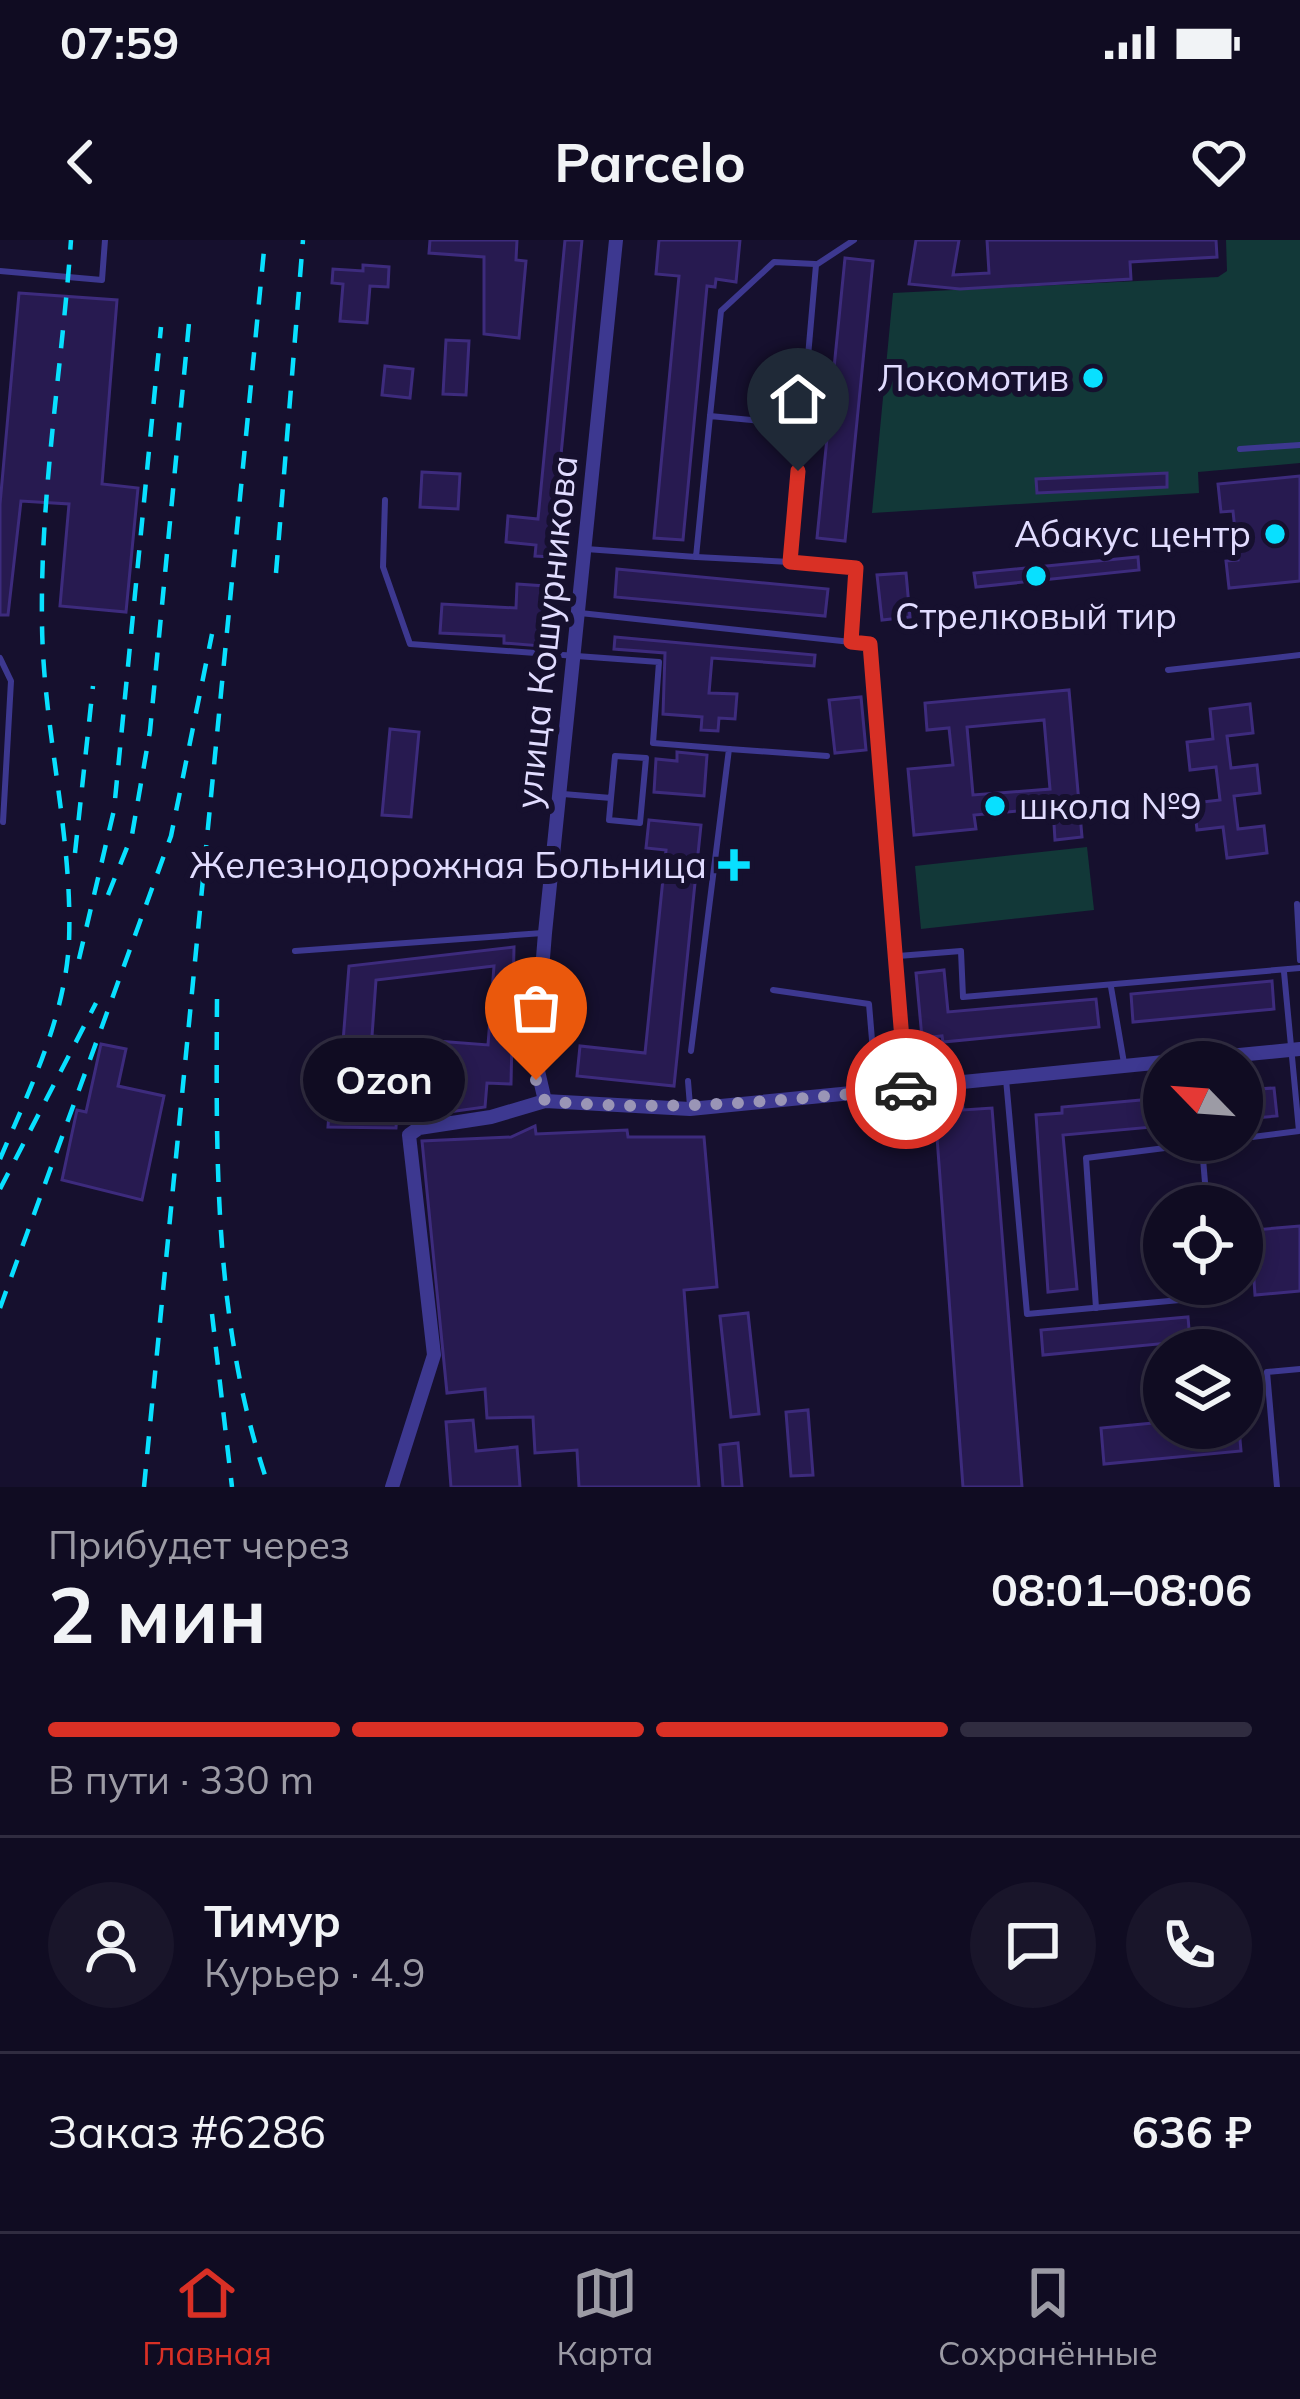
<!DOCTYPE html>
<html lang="ru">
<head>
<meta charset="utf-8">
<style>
	:root { --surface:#100c22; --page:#19152a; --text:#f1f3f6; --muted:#9c9ba5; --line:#302c40; --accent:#d93025 }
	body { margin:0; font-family:Mulish,sans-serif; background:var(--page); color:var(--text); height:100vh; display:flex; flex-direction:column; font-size:45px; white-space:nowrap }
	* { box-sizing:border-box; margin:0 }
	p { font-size:39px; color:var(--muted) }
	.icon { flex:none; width:66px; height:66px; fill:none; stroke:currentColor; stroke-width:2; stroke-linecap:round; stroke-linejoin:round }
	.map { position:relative; height:1247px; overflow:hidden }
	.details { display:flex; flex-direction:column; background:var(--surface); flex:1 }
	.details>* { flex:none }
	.needle { width:78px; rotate:295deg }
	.tools { position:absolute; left:1143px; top:801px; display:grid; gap:24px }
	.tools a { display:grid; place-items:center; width:120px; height:120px; border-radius:50%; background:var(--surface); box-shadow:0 6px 18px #0003,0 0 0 3px var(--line); font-size:60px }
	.pin { position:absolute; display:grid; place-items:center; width:102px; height:102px; color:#fff; margin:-123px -51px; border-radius:50% 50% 50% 0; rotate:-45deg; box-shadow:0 0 12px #0007 }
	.pin .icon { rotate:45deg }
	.courier { position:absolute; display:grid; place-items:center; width:120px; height:120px; margin:-60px; border:9px solid #d93025; border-radius:50%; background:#fff; color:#222; box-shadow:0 3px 15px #0007 }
	.bubble { position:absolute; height:84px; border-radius:42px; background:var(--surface); box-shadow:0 6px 18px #0003,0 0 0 3px var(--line); font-size:39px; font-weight:700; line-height:84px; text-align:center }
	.head em { font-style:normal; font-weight:700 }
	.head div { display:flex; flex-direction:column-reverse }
	.head { display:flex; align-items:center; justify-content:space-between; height:204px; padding:0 48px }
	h1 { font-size:78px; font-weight:700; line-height:90px }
	.bar { display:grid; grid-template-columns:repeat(4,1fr); gap:18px 12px; align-content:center; height:144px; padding:0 48px }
	.bar i { height:15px; border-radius:9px; background:var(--line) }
	.bar .current { background:var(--accent) }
	.bar p { grid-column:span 4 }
	.line { display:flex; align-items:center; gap:30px; padding:0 48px; border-top:3px solid var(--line) }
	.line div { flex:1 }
	.round { display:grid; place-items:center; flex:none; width:126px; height:126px; border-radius:63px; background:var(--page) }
	.status { display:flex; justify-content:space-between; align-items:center; height:84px; padding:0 60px; background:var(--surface); direction:ltr }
	.status svg { height:33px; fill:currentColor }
	header { display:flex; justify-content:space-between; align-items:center; height:156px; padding:0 48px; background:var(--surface); font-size:54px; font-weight:700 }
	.tabs { display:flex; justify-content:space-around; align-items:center; height:168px; border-top:3px solid var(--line); background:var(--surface); font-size:33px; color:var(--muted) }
	.tabs a { display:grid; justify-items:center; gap:6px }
	.tabs .current { color:var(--accent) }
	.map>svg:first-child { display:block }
	.green { fill:#123838 }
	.building { fill:#271a50; stroke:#3d2b7d; stroke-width:3; fill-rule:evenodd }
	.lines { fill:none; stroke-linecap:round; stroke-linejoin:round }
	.lane { stroke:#3d3890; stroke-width:6 }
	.street { stroke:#3d3890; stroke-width:14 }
	.rail { stroke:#08e0ff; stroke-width:4.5; stroke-dasharray:18 15; stroke-linecap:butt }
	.done { stroke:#9a95b6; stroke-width:12; stroke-dasharray:0 21.6 }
	.route { stroke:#d93025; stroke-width:15 }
	.poi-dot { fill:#08e0ff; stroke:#16102e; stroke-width:4.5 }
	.labels { text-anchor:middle; stroke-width:12; stroke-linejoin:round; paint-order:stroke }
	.poi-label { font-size:36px; fill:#e1dcff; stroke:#16102e; text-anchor:end }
	.street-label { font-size:36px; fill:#e1dcff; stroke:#16102e }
</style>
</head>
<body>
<div class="status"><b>07:59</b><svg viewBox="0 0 49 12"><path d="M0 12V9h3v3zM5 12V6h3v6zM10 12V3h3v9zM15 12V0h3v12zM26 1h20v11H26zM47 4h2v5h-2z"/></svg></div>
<header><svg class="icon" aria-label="back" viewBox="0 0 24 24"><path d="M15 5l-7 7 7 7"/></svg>Parcelo<svg class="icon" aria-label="heart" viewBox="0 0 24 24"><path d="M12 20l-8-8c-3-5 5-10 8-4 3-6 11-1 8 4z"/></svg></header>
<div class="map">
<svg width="1300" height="1247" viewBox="0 0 1300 1247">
	<rect width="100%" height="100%" fill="#16102e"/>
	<g class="green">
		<path d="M1226,0H1300V223L1198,232L1199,253L872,273L893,53L1218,37L1227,31Z"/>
		<path d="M1087,607L1094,670L921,689L915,626Z"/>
	</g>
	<g class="building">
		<path d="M430,0H517L516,20L526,21L519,98L484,94V17L429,13Z"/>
		<path d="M565,0H582L551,317L535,316L536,305L506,302L508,276L538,279Z"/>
		<path d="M659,0H740L736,42L716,39L715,47L707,46L683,300L654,298L679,36L656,34Z"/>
		<path d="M916,0H959L953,35L989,33L987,0H1216L1217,17L1130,22L1131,39L960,49L909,44Z"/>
		<path d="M845,18L873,21L845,301L817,298Z"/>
		<path d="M363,25L389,27L388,47L370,46L367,83L340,81L343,44L332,43L333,29L363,31Z"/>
		<path d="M19,53L117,60L102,244L138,248L126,372L60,366L69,264L21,261L8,375H0V264Z"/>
		<path d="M446,100L469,101L466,155L443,154Z"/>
		<path d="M385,126L413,129L410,158L382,155Z"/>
		<path d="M422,232L460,234L458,269L420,267Z"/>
		<path d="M1167,233V247L1037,253L1036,239Z"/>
		<path d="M1300,236V341L1229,348L1226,321L1238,320L1233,271L1221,272L1218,244Z"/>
		<path d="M1138,317L1139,330L976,347L974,333Z"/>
		<path d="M617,329L828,349L825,376L615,357Z"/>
		<path d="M906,333L910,377L882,380L877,335Z"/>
		<path d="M517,344L545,346L541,406L504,403V396L440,393L442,364L516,368Z"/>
		<path d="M615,397L815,415L814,426L712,418L709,453L737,454L735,479L719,478L718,491L701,490L702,477L663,474L665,413L614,409Z"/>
		<path d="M1069,450L1082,597L1055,600L1053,568L974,575L976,589L914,595L908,529L953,525L949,488L927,490L925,463ZM1044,480L1050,549L973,555L967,487Z"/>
		<path d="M861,457L866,510L835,513L829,460Z"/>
		<path d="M1250,464L1253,493L1227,496L1231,528L1257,525L1260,553L1234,556L1238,589L1264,586L1267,613L1227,618L1223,587L1197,590L1194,563L1220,560L1216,527L1190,530L1187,502L1213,499L1210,469Z"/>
		<path d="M390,489L419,492L411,577L382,575Z"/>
		<path d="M677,512L707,515L704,556L654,552L656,519L677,521Z"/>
		<path d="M649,580L701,585L674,846L577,836L580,806L645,813L666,610L646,608Z"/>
		<path d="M514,707L511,844L487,843L485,867L427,875L397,873L396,888L328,887L332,827H341L349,726ZM494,726L488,805L372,796L376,740Z"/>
		<path d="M944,730L948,772L1096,759L1099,787L943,802L942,796L922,798L916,733Z"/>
		<path d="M1272,741L1274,769L1133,782L1131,754Z"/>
		<path d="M101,804L126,809L118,846L164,856L142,960L62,940L77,870L86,872Z"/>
		<path d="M1274,848L1277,876L1242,879V850Z"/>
		<path d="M962,855L963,870L992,868L1022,1247H963L934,857Z"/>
		<path d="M1164,858V886L1063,895L1077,1049L1048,1052L1036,875L1062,873V867Z"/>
		<path d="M535,886L536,894L627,890L628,897H704L717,1047L684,1050L699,1247H579L577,1210L535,1213L533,1177L487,1178L485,1149L447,1153L422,901L511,897Z"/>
		<path d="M1300,986V1051L1255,1055L1252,1012H1244L1242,991Z"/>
		<path d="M748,1073L759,1174L731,1177L720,1076Z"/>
		<path d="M1188,1077L1190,1101L1043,1115L1041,1090Z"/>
		<path d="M808,1170L813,1235L791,1236L786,1172Z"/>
		<path d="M473,1180L476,1211L517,1207L520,1247H451L446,1182Z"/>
		<path d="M1164,1182V1188H1239L1241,1211L1104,1224L1101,1188Z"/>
		<path d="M738,1203L742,1247H723L720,1205Z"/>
	</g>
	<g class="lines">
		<g class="lane">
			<path d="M0,31L102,40L105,0"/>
			<path d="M710,176L721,71L774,22L815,24"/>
			<path d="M1240,209L1300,205"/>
			<path d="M385,260L383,327L410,404L659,422L653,503L729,509L691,811"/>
			<path d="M586,309L696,317L710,176L802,185"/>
			<path d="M696,317L790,322"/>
			<path d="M580,373L870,404L908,845"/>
			<path d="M851,402L856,328L790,322L816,25L854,0"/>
			<path d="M0,418L11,441L3,582"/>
			<path d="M1168,430L1300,415"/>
			<path d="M729,509L827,516"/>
			<path d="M563,554L611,558L609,580L640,583L646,518L615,516L611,558"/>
			<path d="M1297,664L1300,720"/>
			<path d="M295,711L543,693"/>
			<path d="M898,716L961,711L963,757L1300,728"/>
			<path d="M1111,747L1124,823"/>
			<path d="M773,750L869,764L876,848"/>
			<path d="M1006,839L1027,1074L1202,1058L1200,1044"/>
			<path d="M688,841L690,866"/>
			<path d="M1202,907L1207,966"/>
			<path d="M1096,1068L1086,918L1299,891L1284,732"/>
			<path d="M1277,1247L1267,1132L1300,1129"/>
		</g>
		<g class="street">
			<path d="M1167,822L1300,809"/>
			<path d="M545,861L535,818L545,693L616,0"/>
			<path d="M392,1247L434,1115L409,895L419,888L491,877L545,861L690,869L1164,822"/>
		</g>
		<g class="rail">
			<path d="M276,333L303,0"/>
			<path d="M75,613L93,446"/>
			<path d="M108,655L132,595L150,491L189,83"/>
			<path d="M79,719L114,570L161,87"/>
			<path d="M217,759C216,923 214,1090 269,1247"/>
			<path d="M0,919C29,851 65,778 69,702C73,596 43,489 42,383C40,255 62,127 71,0"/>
			<path d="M0,949L96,763"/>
			<path d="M0,1068L171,596L212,394"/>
			<path d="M212,1074L232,1247"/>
			<path d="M144,1247L265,0"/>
		</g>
	</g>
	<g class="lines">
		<path class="done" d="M536,840L545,861C672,873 780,860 906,849"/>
		<path class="route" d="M798,231L790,322L856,328L851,402L870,404L906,849"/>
	</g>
	<g class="poi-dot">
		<circle cx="1093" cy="138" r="12"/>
		<circle cx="1275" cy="294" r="12"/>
		<circle cx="1036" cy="336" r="12"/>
		<circle cx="995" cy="566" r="12"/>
		<path d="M728 607h12v12h12v12h-12v12h-12v-12h-12v-12h12z"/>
	</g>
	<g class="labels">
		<g class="poi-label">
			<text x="1069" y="151">Локомотив</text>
			<text x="1251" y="307">Абакус центр</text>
			<text x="1036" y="389" text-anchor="middle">Стрелковый тир</text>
			<text x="1019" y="579" text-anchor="start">школа №9</text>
			<text x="707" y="638">Железнодорожная Больница</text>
		</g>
		<g class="street-label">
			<text transform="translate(546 392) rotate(-84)" y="13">улица Кошурникова</text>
		</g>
	</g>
</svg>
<div class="tools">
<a><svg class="needle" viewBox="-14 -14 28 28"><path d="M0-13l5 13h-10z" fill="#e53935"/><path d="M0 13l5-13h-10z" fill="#9c9ba5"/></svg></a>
<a><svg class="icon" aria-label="locate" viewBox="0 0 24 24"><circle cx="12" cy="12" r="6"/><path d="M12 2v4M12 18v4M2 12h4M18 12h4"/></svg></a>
<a><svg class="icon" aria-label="layers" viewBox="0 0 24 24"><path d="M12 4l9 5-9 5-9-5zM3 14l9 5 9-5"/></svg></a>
</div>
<div class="pin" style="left:536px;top:840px;background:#ea580c"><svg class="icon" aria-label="bag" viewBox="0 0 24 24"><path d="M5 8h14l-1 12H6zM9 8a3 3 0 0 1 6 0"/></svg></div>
<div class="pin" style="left:798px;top:231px;background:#1f2937"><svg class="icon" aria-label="home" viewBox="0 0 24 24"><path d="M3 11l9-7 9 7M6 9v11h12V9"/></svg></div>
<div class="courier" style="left:906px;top:849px"><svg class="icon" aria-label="car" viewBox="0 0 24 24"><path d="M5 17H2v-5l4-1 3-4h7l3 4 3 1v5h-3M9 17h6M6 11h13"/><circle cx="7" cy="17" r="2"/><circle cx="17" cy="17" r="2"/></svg></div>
<div class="bubble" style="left:303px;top:798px;width:162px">Ozon</div>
</div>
<section class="details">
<div class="head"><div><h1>2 мин</h1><p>Прибудет через</p></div><em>08:01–08:06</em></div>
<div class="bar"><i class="current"></i><i class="current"></i><i class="current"></i><i></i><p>В пути · 330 m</p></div>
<div class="line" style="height:216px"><a class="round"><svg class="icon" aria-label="person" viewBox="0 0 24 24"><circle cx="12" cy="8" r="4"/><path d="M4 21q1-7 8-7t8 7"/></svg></a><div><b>Тимур</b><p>Курьер · 4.9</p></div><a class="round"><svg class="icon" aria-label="chat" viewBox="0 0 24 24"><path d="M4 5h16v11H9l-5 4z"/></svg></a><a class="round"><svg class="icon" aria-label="phone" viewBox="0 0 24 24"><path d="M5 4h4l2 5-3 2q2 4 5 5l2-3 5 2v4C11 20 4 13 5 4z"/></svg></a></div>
<div class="line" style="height:156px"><div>Заказ #6286</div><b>636 ₽</b></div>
</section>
<nav class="tabs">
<a class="current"><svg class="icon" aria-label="home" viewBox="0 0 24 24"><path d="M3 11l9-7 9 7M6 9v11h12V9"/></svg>Главная</a>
<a><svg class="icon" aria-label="map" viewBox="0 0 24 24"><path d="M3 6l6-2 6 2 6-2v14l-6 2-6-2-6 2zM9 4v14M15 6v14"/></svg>Карта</a>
<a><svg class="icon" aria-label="saved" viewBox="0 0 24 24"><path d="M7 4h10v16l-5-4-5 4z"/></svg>Сохранённые</a>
</nav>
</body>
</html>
